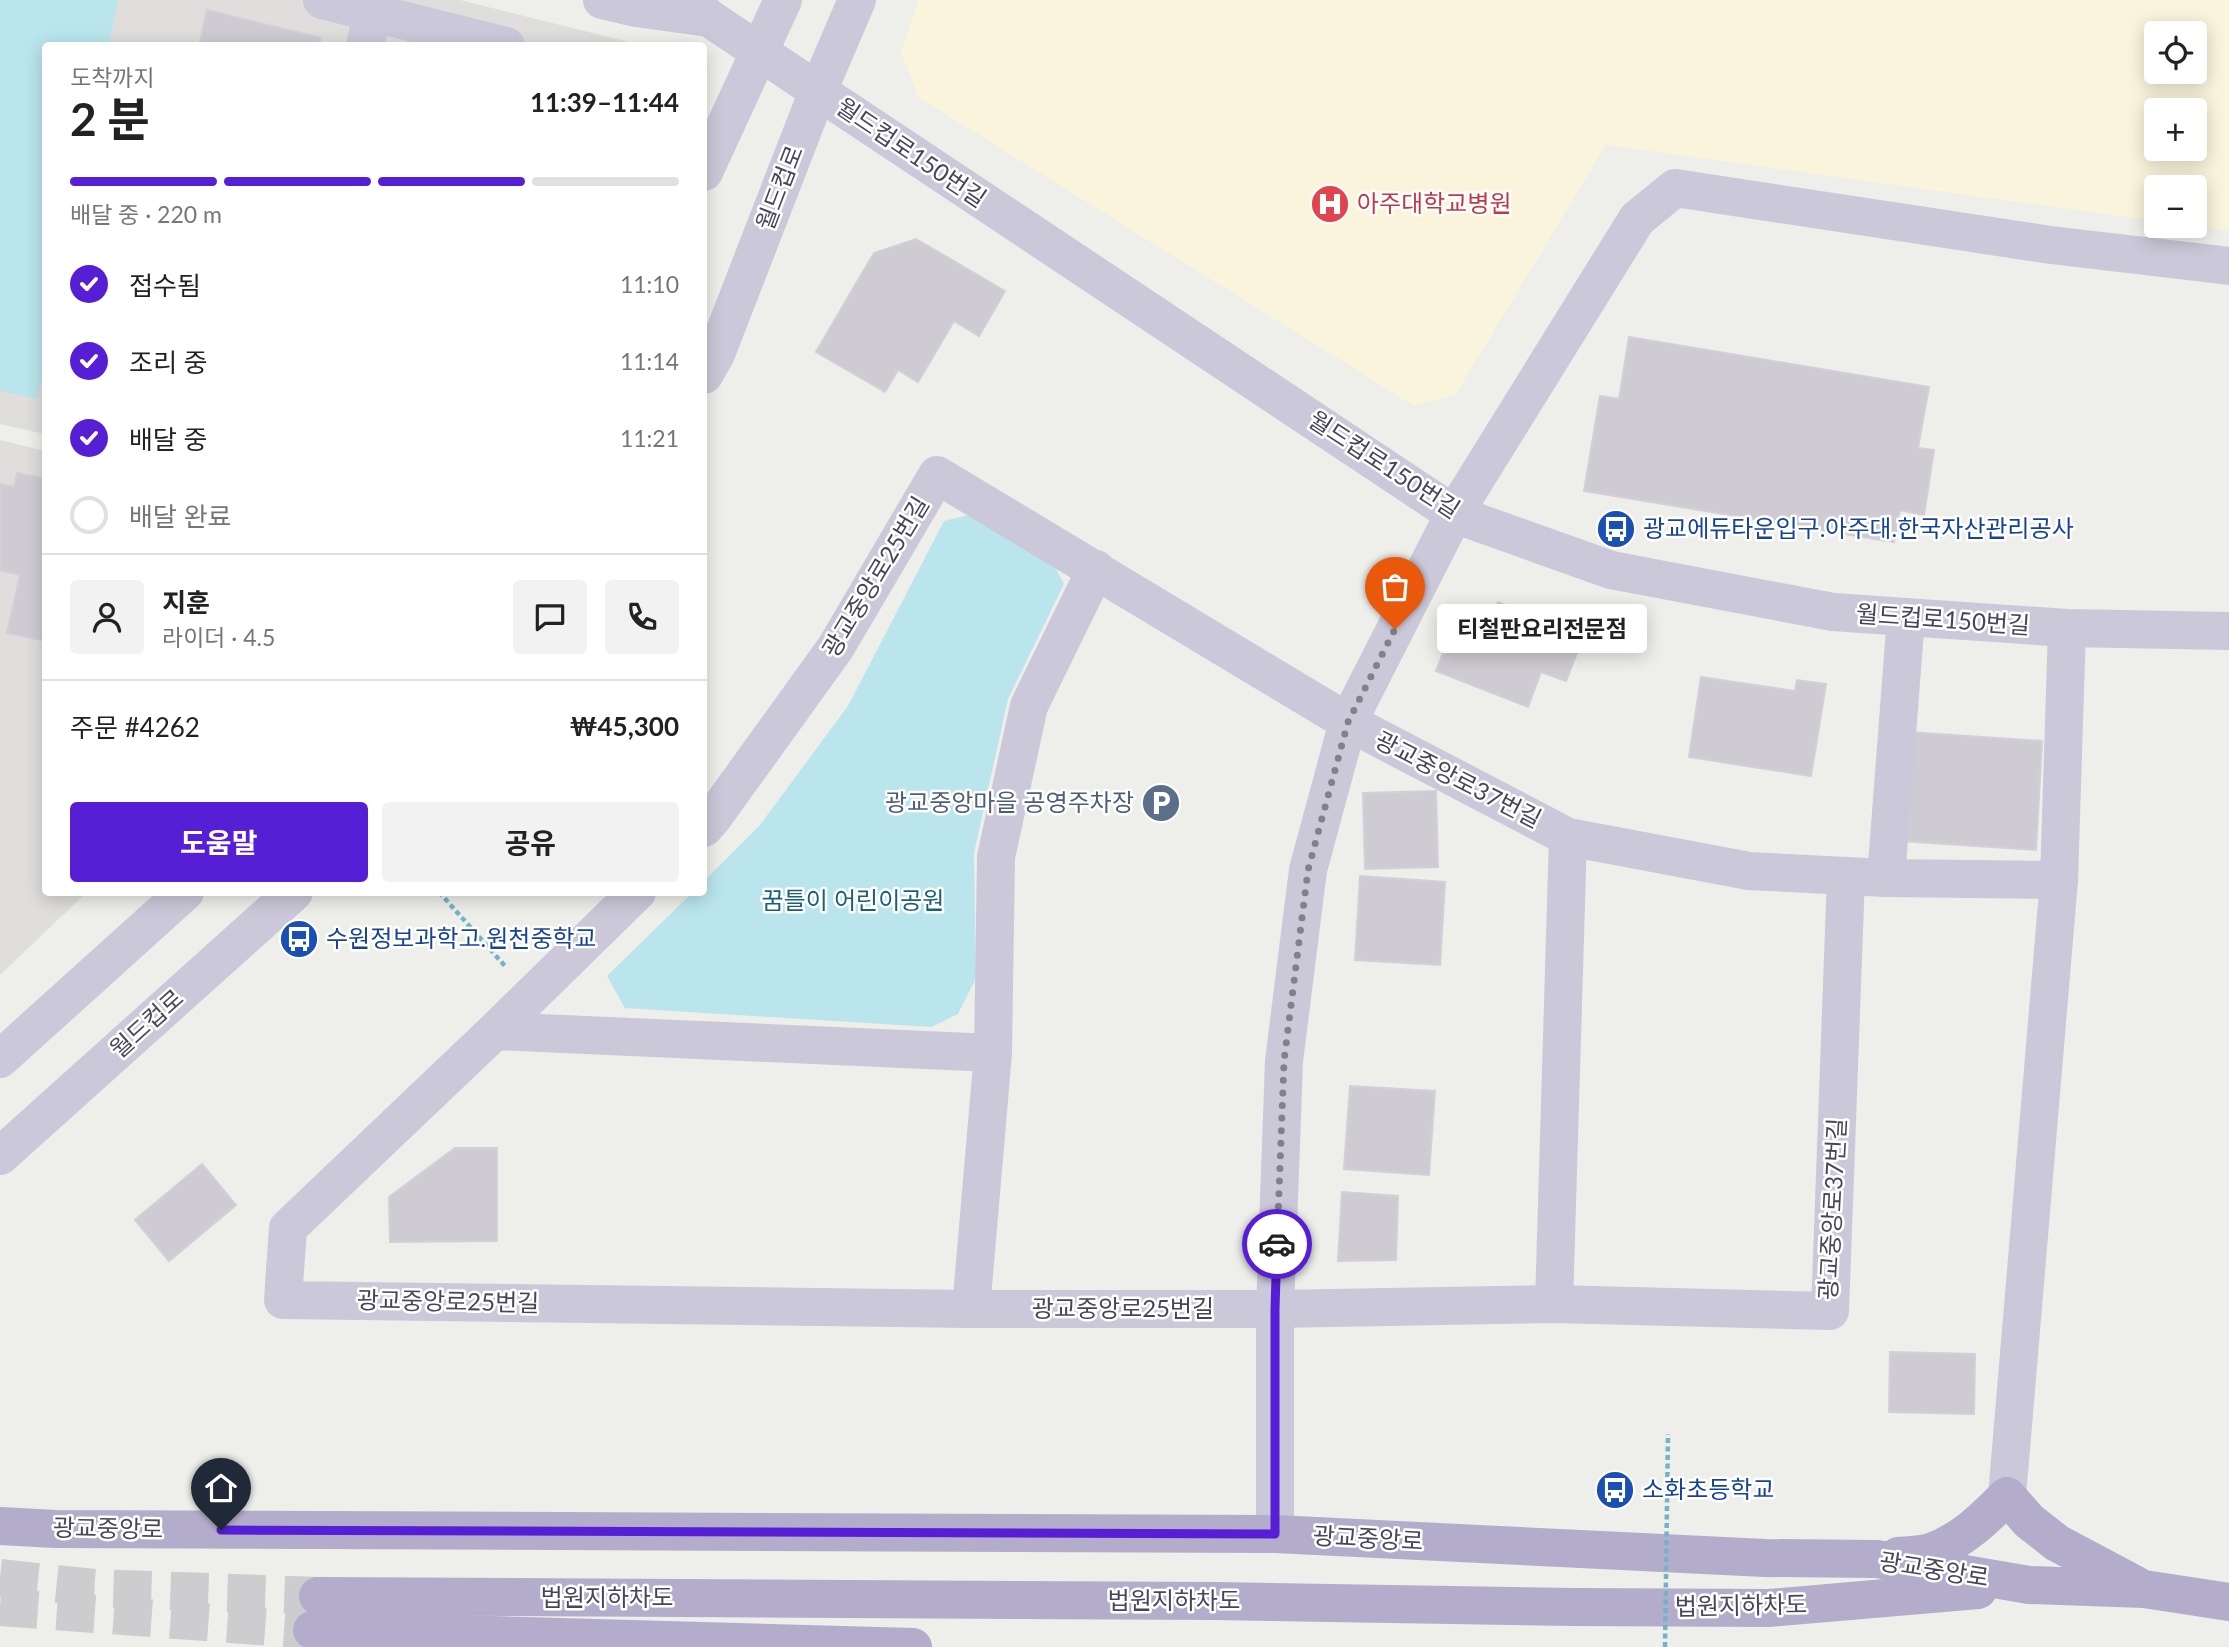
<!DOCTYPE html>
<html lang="ko">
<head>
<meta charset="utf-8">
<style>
	:root { --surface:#fff; --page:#f2f2f2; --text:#222; --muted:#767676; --line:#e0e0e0; --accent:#571fd5 }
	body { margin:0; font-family:Lato,"Noto Sans KR",sans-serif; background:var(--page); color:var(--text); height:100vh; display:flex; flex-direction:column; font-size:26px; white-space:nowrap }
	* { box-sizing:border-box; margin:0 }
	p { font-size:23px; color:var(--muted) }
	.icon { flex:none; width:38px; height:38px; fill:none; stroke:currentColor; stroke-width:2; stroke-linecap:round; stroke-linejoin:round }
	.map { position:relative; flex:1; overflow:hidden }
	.sheet { position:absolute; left:42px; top:42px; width:665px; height:854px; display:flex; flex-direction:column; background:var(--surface); border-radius:7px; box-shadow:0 4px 18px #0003 }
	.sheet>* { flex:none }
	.fabs { position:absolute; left:2144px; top:21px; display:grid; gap:14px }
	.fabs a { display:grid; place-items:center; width:63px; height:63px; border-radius:7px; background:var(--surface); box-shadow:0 4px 18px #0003; font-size:35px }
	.pin { position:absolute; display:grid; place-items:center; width:60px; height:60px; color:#fff; margin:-72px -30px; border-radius:50% 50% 50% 0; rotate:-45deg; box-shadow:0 0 7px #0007 }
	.pin .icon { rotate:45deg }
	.courier { position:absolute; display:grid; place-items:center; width:70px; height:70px; margin:-35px; border:5px solid #571fd5; border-radius:50%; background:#fff; color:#222; box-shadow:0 2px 9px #0007 }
	.bubble { position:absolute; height:49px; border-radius:7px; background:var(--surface); box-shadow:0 4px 18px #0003; font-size:23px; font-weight:700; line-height:49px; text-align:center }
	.headline em { font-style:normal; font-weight:700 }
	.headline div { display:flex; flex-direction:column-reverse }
	.headline { display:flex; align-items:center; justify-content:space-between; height:119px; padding:0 28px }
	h1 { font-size:46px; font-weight:700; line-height:52px }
	.bar { display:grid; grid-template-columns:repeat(4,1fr); gap:10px 7px; align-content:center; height:84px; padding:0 28px }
	.bar i { height:9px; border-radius:5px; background:var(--line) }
	.bar .active { background:var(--accent) }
	.bar p { grid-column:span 4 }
	.line { display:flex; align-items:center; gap:18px; padding:0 28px; border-top:2px solid var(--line) }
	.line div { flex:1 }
	.round { display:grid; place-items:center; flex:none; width:74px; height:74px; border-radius:7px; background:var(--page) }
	ol { padding:0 28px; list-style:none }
	li { display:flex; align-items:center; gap:21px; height:77px }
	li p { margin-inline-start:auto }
	li .icon { padding:7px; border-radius:50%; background:var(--accent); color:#fff; stroke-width:4 }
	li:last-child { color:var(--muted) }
	li i { width:38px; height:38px; border:4px solid var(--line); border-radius:50% }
	.action { display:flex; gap:14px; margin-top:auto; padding:14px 28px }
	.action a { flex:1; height:80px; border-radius:7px; background:var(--accent); color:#fff; font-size:28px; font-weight:700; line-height:80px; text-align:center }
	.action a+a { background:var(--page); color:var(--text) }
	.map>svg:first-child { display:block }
	.education { fill:#dfdedd }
	.medical { fill:#f9f4db; fill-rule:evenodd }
	.green { fill:#bae5ec }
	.building { fill:#cfcbd2; stroke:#d3cfd7; stroke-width:2 }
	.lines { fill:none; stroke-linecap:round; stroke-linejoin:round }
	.major-tunnel { stroke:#cdccce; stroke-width:38; stroke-dasharray:38 19; stroke-linecap:butt }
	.path { stroke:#73b3c8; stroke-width:4.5; stroke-dasharray:5 3.5; stroke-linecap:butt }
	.minor { stroke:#cbc8d9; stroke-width:38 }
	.major { stroke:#b3acca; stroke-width:38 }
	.path-bridge { stroke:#73b3c8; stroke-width:4.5; stroke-dasharray:5 3.5; stroke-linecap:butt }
	.done { stroke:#83808b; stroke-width:7; stroke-dasharray:0 12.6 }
	.route { stroke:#571fd5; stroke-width:9 }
	.labels { text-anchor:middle; stroke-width:5; stroke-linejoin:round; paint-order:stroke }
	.street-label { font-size:24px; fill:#494558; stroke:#fff }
	.health-label { font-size:24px; fill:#be3a42; stroke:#fff; text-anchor:start }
	.transit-label { font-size:24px; fill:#164399; stroke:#fff; text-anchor:start }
	.service-label { font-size:24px; fill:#4e5e75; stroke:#fff; text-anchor:end }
	.park-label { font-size:24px; fill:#195f75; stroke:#fff }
</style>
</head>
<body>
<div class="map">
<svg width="2229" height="1647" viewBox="0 0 2229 1647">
	<rect width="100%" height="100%" fill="#eeeeeb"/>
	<g class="education">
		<path d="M0,0H460L641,45L46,46L45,434L0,424Z"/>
		<path d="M0,440L45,451L46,892L86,893L0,975Z"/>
	</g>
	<path class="medical" d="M919,0H2229V231L2193,226H2194V187H2156V221L1606,145L1456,394L1414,406L918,97L901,52ZM2156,33H2194V72H2156ZM2156,110H2194V149H2156Z"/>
	<g class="green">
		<path d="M0,0H118L109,45L46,46V358L37,399L0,391Z"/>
		<path d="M973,514L1051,559L1064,584L1008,699L974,853L976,978L958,1014L931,1027L625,1008L607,976L692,893L704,892V881L760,825L848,706L944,521Z"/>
	</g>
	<g class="building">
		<path d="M207,10L321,38L319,46H199Z"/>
		<path d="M916,239L1005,291L979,336L954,321L918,382L898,370L885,392L816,352L874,253Z"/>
		<path d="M1629,337L1929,387L1918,448L1934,450L1924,515L1900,510L1894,542L1584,491L1600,396L1619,399Z"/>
		<path d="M17,473L46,479V641L7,633L20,575L0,570V484L14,487Z"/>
		<path d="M1498,602L1584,635L1566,681L1541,672L1528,707L1436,671L1456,619L1487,631Z"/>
		<path d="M1701,677L1795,691L1797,680L1826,684L1811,776L1689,757Z"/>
		<path d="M1908,732L2042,741L2036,850L1901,841Z"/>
		<path d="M1436,791L1438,867L1365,869L1363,793Z"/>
		<path d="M1360,876L1445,882L1440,965L1355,960Z"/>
		<path d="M1350,1086L1435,1091L1429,1175L1344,1169Z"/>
		<path d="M455,1148H497V1241L390,1242L389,1197Z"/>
		<path d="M202,1164L236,1205L169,1261L135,1220Z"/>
		<path d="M1342,1192L1398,1196L1396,1260L1338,1261Z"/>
		<path d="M1890,1352L1975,1354L1974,1414L1889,1412Z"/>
	</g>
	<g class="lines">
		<g class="major-tunnel">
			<path d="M0,1578L94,1588L318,1596"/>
			<path d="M0,1607L312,1630"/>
		</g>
		<path class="path" d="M439,892L505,966"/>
		<g class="minor">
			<path d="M322,0L506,46"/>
			<path d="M602,0L636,8L709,18"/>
			<path d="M689,0L709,18L818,91L1454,514L1611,570L1833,612L2067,628L2229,631"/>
			<path d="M365,46L372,13"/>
			<path d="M704,172L783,0"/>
			<path d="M704,375L716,354L818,91L857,0"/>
			<path d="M704,828L712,819L836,647L937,475L1348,722L1568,837L1749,871L1886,878L2059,880"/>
			<path d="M1886,878L1906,617"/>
			<path d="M637,892L495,1031L288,1228L283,1300L971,1309H1275L1554,1304L1830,1311L1846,876"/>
			<path d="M495,1031L993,1053L971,1309"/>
			<path d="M993,1053L996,857L1029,706L1096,569"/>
			<path d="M0,1059L185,892"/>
			<path d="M0,1156L294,892"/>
			<path d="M1554,1304L1568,837"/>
			<path d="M2007,1496L2059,880L2067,628"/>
			<path d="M1275,1534V1309L1284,1061L1308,870L1348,722L1454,514L1637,219L1675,188L2051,245L2229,266"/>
		</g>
		<g class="major">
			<path d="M0,1526L55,1529L1275,1534L1765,1558L1877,1559L2029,1585L2144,1589L2229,1602"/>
			<path d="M1898,1556C1909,1555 1921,1555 1931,1552C1962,1541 1984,1519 2007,1496L2029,1521L2057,1543L2136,1585"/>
			<path d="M318,1596L1216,1601L1574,1607L1769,1608L1978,1590"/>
			<path d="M312,1630L913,1647"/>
		</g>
		<path class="path-bridge" d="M1665,1647L1668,1434"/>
	</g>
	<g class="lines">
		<path class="done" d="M1277,1244L1284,1061L1308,870L1348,722L1395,629"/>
		<path class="route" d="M221,1530L1275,1534V1309L1277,1244"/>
	</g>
	<defs>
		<g id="hospital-disc" transform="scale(2.0125)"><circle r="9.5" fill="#e0444e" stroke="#fff"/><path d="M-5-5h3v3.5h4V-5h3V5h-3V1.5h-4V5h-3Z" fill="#fff"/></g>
		<g id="bus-disc" transform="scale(2.0125)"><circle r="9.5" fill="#1a4fb4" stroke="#fff"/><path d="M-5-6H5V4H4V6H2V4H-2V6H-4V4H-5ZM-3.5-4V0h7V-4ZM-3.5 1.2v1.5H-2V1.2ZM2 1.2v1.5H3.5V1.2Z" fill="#fff"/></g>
		<g id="parking-disc" transform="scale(2.0125)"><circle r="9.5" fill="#5c6f8a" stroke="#fff"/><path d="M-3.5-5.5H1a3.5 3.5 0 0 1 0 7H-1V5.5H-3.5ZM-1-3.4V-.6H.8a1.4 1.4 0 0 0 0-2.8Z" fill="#fff"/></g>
	</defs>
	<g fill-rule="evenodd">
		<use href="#hospital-disc" x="1330" y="204"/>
		<use href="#bus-disc" x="1616" y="529"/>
		<use href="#parking-disc" x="1161" y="803"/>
		<use href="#bus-disc" x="299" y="939"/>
		<use href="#bus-disc" x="1615" y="1490"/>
	</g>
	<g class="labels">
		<g class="street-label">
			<text transform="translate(911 153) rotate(34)" y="8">월드컵로150번길</text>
			<text transform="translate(780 188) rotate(-69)" y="8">월드컵로</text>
			<text transform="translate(1384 465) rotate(33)" y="8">월드컵로150번길</text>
			<text transform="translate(876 577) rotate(-59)" y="8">광교중앙로25번길</text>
			<text transform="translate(1943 620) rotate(4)" y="8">월드컵로150번길</text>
			<text transform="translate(1458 780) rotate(27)" y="8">광교중앙로37번길</text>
			<text transform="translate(147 1024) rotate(-42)" y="8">월드컵로</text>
			<text transform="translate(1833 1209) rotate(-87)" y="8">광교중앙로37번길</text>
			<text transform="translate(448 1302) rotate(1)" y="8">광교중앙로25번길</text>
			<text x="1123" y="1317">광교중앙로25번길</text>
			<text transform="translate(108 1529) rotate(1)" y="8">광교중앙로</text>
			<text transform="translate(1368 1539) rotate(3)" y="8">광교중앙로</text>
			<text transform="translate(1934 1570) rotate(9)" y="8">광교중앙로</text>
			<text x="607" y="1606">법원지하차도</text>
			<text x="1174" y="1609">법원지하차도</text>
			<text transform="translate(1741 1606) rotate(-1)" y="8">법원지하차도</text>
		</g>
		<g class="health-label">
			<text x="1357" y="212">아주대학교병원</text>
		</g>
		<g class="transit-label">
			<text x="1643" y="537">광교에듀타운입구.아주대.한국자산관리공사</text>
			<text x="326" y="947">수원정보과학고.원천중학교</text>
			<text x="1642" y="1498">소화초등학교</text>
		</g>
		<g class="service-label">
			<text x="1134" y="811">광교중앙마을 공영주차장</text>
		</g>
		<g class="park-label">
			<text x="853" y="909">꿈틀이 어린이공원</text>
		</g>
	</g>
</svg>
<div class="fabs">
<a><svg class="icon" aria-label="locate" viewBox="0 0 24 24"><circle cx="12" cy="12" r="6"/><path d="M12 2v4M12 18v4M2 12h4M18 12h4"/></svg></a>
<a>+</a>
<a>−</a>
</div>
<div class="pin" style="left:1395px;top:629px;background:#ea580c"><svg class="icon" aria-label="bag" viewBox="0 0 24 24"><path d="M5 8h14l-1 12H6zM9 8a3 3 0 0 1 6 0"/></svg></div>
<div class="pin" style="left:221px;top:1530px;background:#1f2937"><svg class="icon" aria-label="home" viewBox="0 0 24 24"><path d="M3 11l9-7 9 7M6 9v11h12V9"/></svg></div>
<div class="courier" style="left:1277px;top:1244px"><svg class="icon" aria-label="car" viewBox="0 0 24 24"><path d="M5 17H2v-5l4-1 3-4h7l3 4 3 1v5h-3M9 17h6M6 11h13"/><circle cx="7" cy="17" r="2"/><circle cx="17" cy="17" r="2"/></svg></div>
<div class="bubble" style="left:1437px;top:604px;width:210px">티철판요리전문점</div>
<section class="sheet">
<div class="headline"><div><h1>2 분</h1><p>도착까지</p></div><em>11:39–11:44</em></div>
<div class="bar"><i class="active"></i><i class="active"></i><i class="active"></i><i></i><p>배달 중 · 220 m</p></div>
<ol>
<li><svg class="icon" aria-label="check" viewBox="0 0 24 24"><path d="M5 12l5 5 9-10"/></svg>접수됨<p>11:10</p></li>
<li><svg class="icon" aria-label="check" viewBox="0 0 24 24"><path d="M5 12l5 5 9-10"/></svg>조리 중<p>11:14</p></li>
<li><svg class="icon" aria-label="check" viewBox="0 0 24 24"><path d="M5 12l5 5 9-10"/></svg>배달 중<p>11:21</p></li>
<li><i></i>배달 완료</li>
</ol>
<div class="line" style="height:126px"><a class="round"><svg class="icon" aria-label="person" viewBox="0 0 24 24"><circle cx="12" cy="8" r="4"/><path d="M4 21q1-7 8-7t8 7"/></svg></a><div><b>지훈</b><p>라이더 · 4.5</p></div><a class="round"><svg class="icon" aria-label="chat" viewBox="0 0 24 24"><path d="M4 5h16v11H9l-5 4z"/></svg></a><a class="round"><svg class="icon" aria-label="phone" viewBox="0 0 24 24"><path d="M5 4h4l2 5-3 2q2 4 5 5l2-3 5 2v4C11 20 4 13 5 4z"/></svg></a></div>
<div class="line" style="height:91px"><div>주문 #4262</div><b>₩45,300</b></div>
<div class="action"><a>도움말</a><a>공유</a></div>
</section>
</div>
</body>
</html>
